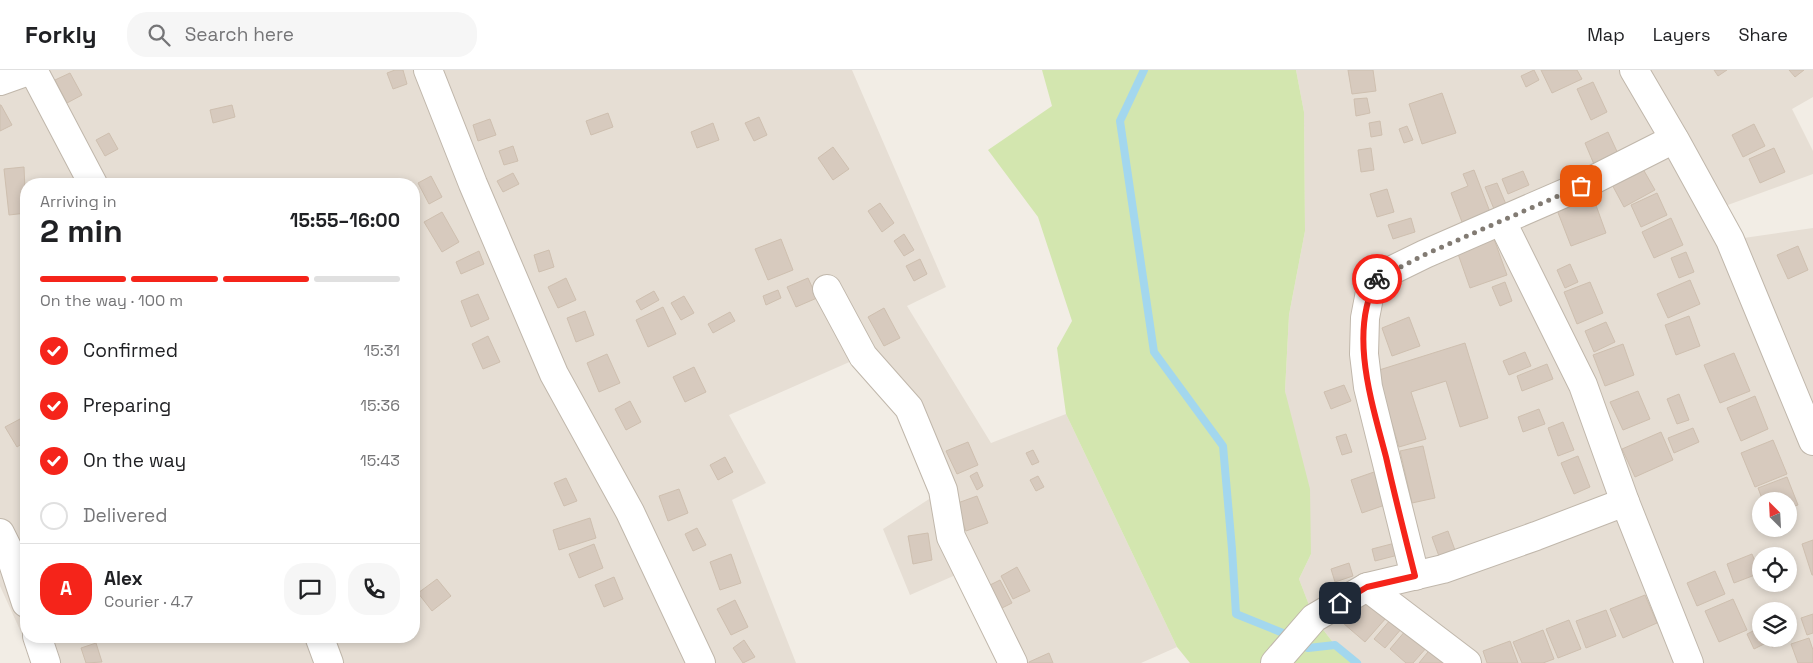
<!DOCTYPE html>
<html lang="en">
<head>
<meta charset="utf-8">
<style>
	:root { --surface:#fff; --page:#f6f6f6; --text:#202124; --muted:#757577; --line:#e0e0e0; --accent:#f5241a }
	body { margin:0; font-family:"Space Grotesk",sans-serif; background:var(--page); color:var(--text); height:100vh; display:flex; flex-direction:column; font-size:19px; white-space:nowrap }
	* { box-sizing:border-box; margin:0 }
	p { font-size:16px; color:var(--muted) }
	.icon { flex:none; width:28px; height:28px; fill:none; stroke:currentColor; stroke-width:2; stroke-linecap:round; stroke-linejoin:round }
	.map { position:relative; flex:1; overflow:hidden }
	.drawer { position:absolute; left:20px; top:108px; width:400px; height:465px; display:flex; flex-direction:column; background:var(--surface); border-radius:20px; box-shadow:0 2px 8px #0003 }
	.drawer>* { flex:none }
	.needle { width:32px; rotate:336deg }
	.fabs { position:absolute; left:1752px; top:422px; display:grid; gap:10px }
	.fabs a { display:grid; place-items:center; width:45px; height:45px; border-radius:50%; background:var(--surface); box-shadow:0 2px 8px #0003; font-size:25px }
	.pin { position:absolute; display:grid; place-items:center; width:42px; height:42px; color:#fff; margin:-21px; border-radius:10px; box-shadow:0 2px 8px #0006 }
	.courier { position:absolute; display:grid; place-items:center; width:50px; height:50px; margin:-25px; border:4px solid #f5241a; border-radius:50%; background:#fff; color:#222; box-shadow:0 1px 6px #0007 }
	.head em { font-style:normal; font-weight:800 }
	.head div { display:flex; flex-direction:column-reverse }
	.head { display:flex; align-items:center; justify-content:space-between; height:85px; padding:0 20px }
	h1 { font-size:32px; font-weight:800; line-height:38px }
	.bar { display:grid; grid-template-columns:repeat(4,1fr); gap:8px 5px; align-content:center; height:60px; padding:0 20px }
	.bar i { height:6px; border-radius:4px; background:var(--line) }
	.bar .on { background:var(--accent) }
	.bar p { grid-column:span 4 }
	.line { display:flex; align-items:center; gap:12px; padding:0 20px; border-top:1px solid var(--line) }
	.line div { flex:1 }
	.round { display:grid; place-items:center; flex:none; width:52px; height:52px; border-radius:20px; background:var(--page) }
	ol { padding:0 20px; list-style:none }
	li { display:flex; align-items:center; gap:15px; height:55px }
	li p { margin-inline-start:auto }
	li .icon { padding:5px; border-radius:50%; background:var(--accent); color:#fff; stroke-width:4 }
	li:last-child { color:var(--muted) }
	li i { width:28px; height:28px; border:2px solid var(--line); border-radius:50% }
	header { display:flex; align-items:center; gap:30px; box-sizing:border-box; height:70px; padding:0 25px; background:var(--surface); border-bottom:1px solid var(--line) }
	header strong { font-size:24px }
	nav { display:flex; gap:28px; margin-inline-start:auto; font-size:18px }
	.search { width:350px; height:45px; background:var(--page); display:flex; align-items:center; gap:12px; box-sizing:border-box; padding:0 18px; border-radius:20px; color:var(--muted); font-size:19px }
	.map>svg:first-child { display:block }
	.residential { fill:#e6ded4; fill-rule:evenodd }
	.green { fill:#d3e6af }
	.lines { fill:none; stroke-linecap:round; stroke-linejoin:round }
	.stream { stroke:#a3d7ee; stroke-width:8 }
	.building { fill:#d7cabe; stroke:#cebfaf }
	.minor-casing { stroke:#c0b7ab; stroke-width:30 }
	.minor { stroke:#fff; stroke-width:28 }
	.done { stroke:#827b73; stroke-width:5; stroke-dasharray:0 9 }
	.route { stroke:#f5241a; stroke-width:6 }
</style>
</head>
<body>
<header>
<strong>Forkly</strong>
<div class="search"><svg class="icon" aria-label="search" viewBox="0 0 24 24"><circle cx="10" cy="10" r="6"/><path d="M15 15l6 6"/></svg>Search here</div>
<nav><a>Map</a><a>Layers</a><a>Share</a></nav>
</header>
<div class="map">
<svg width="1813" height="593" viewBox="0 0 1813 593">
	<rect width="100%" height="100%" fill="#f2ede5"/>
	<g class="residential">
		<path d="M31,0H852L946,217L907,236L991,373L1066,344L1177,577L1141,593H1013L967,500L910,525L883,459L943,420L863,286L729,345L766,413L732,430L796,593H35L0,516V11ZM26,114H414V566H26Z"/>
		<path d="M1296,0H1813V27L1792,39L1813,81V104L1714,140L1730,170L1813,158V593H1357L1335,575L1314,548L1299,509L1311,484L1285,321L1289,245L1305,161L1304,42ZM1761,431H1789V459H1761ZM1761,486H1789V514H1761ZM1761,541H1789V569H1761Z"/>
	</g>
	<path class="green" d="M1042,0H1296L1304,42L1305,161L1289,245L1285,321L1310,419L1311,484L1299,509L1314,548L1335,575L1357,593H1190L1177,577L1066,344L1057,278L1072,251L1038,147L988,80L1052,36Z"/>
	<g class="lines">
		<g class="stream">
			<path d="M1144,0L1120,51L1154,282L1223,376L1232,479L1236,544L1283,563"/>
			<path d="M1308,578L1335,575L1357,593"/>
		</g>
	</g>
	<g class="building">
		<path d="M395,0H403L407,14L393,19L387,3Z"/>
		<path d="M1348,0H1373L1376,21L1352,24Z"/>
		<path d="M1534,0L1539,10L1526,17L1521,6Z"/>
		<path d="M1541,0H1577L1582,9L1552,23Z"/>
		<path d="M1714,0H1727L1718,6Z"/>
		<path d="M1789,0H1804L1795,7Z"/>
		<path d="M70,3L82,25L67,33L55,10Z"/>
		<path d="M1593,12L1607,42L1591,50L1577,19Z"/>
		<path d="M1442,23L1456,63L1422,74L1409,34Z"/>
		<path d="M1367,28L1370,43L1356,46L1354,29Z"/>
		<path d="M0,35H1L12,55L0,61Z"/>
		<path d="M232,35L235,47L213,53L210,40Z"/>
		<path d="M608,43L613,57L591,65L586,51Z"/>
		<path d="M759,47L767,65L754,71L745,53Z"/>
		<path d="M490,49L496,65L478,71L473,55Z"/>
		<path d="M1380,51L1382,65L1371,67L1369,53Z"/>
		<path d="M713,53L719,70L697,78L691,62Z"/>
		<path d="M1754,54L1765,76L1743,87L1732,65Z"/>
		<path d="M1407,56L1413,70L1404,73L1399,59Z"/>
		<path d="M1608,62L1620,88L1596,99L1585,73Z"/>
		<path d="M109,63L118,79L105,86L96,70Z"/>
		<path d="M513,76L518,91L504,95L499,81Z"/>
		<path d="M833,77L849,99L833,110L818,88Z"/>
		<path d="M1371,78L1374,100L1361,102L1358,80Z"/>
		<path d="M1774,78L1785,102L1760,113L1749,89Z"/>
		<path d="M1639,92L1655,120L1624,137L1609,109Z"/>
		<path d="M24,97L26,143L9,145L4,99Z"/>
		<path d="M1474,100L1490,142L1462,152L1451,123L1468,116L1463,104Z"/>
		<path d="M1523,101L1529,115L1508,124L1502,109Z"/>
		<path d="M513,103L519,114L503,122L497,111Z"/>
		<path d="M431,106L442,127L429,134L418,113Z"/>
		<path d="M1497,113L1508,139L1496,144L1485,117Z"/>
		<path d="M1387,119L1394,142L1377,147L1370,124Z"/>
		<path d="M1657,123L1667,145L1641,157L1631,135Z"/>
		<path d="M1593,127L1606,163L1571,176L1557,140Z"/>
		<path d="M880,133L894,153L882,162L868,141Z"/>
		<path d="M442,142L459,172L442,182L424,152Z"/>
		<path d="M1411,148L1415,162L1393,169L1388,155Z"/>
		<path d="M1671,148L1683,175L1654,188L1642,162Z"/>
		<path d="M904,164L914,180L904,186L894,171Z"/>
		<path d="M781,169L793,200L768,210L755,179Z"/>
		<path d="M1494,169L1507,205L1470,218L1457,181Z"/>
		<path d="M1798,176L1808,200L1788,209L1777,185Z"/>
		<path d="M549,180L554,197L539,202L534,185Z"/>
		<path d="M479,181L484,194L461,204L456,192Z"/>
		<path d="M1686,182L1694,202L1679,208L1671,188Z"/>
		<path d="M920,189L927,204L914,211L906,196Z"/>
		<path d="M1570,194L1578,212L1565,218L1557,200Z"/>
		<path d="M566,208L576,230L558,238L548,217Z"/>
		<path d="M808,208L817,228L796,237L787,217Z"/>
		<path d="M1690,210L1700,234L1668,248L1657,224Z"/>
		<path d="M1505,212L1512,231L1500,236L1492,217Z"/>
		<path d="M1590,212L1603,243L1577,254L1564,222Z"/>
		<path d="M778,220L781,228L766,235L763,226Z"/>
		<path d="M654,221L659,230L641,240L636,231Z"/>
		<path d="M478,224L489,249L471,257L461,231Z"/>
		<path d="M684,226L694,243L681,250L671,233Z"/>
		<path d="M663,237L676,264L648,277L636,250Z"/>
		<path d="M884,238L900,268L884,276L868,247Z"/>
		<path d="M585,241L594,265L576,272L567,248Z"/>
		<path d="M730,242L735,251L713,263L708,254Z"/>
		<path d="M1689,246L1700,276L1676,285L1665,255Z"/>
		<path d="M1409,247L1420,276L1392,286L1382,258Z"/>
		<path d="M1606,252L1615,272L1594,282L1585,261Z"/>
		<path d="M488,266L500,292L483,299L472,274Z"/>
		<path d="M1465,273L1488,348L1460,357L1446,311L1411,322L1426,369L1399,377L1376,301Z"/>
		<path d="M1623,274L1634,305L1605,316L1593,285Z"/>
		<path d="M1525,282L1531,296L1509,305L1503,291Z"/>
		<path d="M1734,283L1750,321L1720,333L1704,295Z"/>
		<path d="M607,284L620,313L599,322L587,293Z"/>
		<path d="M1547,294L1553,309L1522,321L1517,306Z"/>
		<path d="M694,297L706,322L685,332L673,307Z"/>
		<path d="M1344,315L1351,331L1331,339L1324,322Z"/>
		<path d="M1638,321L1650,349L1623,360L1610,332Z"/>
		<path d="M1679,324L1689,350L1677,354L1667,329Z"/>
		<path d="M1755,326L1768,359L1741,371L1727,338Z"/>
		<path d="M630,331L641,352L626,360L615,339Z"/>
		<path d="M1539,339L1545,354L1523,362L1518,347Z"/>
		<path d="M20,349L26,360V371L17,377L5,357Z"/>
		<path d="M1563,352L1574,380L1558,386L1548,358Z"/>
		<path d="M1693,358L1699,372L1674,383L1668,368Z"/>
		<path d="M1661,362L1673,390L1635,407L1622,379Z"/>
		<path d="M1346,364L1352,382L1342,385L1336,367Z"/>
		<path d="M1773,370L1787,404L1755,417L1741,383Z"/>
		<path d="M968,372L978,395L957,404L946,381Z"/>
		<path d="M1423,376L1435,428L1412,433L1400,381Z"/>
		<path d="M1033,380L1039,392L1032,395L1026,383Z"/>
		<path d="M1578,386L1590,417L1574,424L1561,393Z"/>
		<path d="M725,387L733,402L718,410L710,395Z"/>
		<path d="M977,402L983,416L977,420L970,406Z"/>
		<path d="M1374,402L1385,435L1362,443L1351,410Z"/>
		<path d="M1038,406L1044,417L1036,421L1030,410Z"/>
		<path d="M1787,407L1798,435L1789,438V431H1763L1758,418Z"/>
		<path d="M566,408L577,431L564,436L554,413Z"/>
		<path d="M679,419L688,443L668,451L659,426Z"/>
		<path d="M977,426L988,453L966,461L955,434Z"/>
		<path d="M590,448L596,468L559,480L553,460Z"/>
		<path d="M697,458L706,475L693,481L685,464Z"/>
		<path d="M1448,461L1456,483L1440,489L1432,467Z"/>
		<path d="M928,463L932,490L913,494L908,466Z"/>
		<path d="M1813,470V505H1812L1802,474Z"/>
		<path d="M1399,472L1402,484L1375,491L1372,479Z"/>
		<path d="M594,474L603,498L579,508L569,484Z"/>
		<path d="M731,484L741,513L720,520L710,492Z"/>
		<path d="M1752,484L1760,503L1734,513L1727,494Z"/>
		<path d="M1349,493L1353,506L1335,512L1331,499Z"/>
		<path d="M1017,497L1030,521L1013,529L1001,506Z"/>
		<path d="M1715,501L1725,524L1697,536L1687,513Z"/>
		<path d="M614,507L623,529L604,537L595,515Z"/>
		<path d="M437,509L451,526L432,541L418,523Z"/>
		<path d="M1000,510L1012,533L1000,539L988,516Z"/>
		<path d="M1645,525L1657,553L1623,568L1610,539Z"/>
		<path d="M1363,529L1386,548L1365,572L1343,553Z"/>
		<path d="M1733,529L1747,560L1719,572L1705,541Z"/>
		<path d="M735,530L748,557L731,565L717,539Z"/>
		<path d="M1606,540L1616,566L1586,578L1576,551Z"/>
		<path d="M1813,544V563L1807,565L1801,548Z"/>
		<path d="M1391,549L1402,558L1385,578L1374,569Z"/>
		<path d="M1569,550L1581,579L1558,588L1546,559Z"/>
		<path d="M1759,558L1761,569H1764L1766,573L1754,579L1747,564Z"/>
		<path d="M1406,560L1427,577L1413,593H1406L1390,579Z"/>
		<path d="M1543,560L1554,589L1543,593H1522L1513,572Z"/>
		<path d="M1789,565L1791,569L1772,577L1768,569H1789Z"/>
		<path d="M1809,568L1813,580V593H1798L1791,574Z"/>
		<path d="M744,570L755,587L743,593L733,578Z"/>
		<path d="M1510,571L1518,593H1487L1483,581Z"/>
		<path d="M96,573L102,592L86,593L81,578Z"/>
		<path d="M1432,577L1452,593H1419Z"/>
		<path d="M1049,583L1053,593H1029V592Z"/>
	</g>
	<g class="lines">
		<g class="minor-casing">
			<g id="minor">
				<path d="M33,0L93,114"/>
				<path d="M428,0L473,114L554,304L630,442L701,593"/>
				<path d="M1634,0L1675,70L1730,170L1813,371"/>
				<path d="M0,11L31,0"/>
				<path d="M1502,152L1583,315L1625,432"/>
				<path d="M827,219L863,286L909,338L943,420L951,467L1013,593"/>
				<path d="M0,463L9,481L26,533"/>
				<path d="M1415,506L1368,317L1364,284L1365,248L1370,222L1378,207L1425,184L1581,116L1674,69"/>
				<path d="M1367,517L1467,593"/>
				<path d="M37,566L46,593"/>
				<path d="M319,566L329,593"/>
				<path d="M1275,593L1314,548L1367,517L1443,499L1536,466L1625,432L1689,593"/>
			</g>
		</g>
		<use href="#minor" class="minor"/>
	</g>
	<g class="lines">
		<path class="done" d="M1377,209L1426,184L1581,116"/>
		<path class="route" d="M1340,533L1367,517L1415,506C1405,466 1395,427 1386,387C1372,333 1348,262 1377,209"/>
	</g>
</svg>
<div class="fabs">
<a><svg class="needle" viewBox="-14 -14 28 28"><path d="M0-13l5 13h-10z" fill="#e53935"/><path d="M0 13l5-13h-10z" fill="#757577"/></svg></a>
<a><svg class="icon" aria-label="locate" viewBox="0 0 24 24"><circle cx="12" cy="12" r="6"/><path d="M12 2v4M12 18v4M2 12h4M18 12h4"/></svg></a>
<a><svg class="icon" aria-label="layers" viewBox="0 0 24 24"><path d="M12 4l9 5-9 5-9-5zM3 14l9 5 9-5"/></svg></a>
</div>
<div class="pin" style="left:1581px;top:116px;background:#ea580c"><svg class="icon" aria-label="bag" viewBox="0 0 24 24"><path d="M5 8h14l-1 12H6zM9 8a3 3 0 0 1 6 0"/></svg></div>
<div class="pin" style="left:1340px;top:533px;background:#1f2937"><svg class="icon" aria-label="home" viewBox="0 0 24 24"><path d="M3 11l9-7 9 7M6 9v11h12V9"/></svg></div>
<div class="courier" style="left:1377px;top:209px"><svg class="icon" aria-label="bike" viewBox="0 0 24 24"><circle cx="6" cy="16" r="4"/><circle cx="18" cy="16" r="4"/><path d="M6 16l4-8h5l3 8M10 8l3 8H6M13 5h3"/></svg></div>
<section class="drawer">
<div class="head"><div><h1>2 min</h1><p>Arriving in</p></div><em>15:55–16:00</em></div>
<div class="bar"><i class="on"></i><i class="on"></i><i class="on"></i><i></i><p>On the way · 100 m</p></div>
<ol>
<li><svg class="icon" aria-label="check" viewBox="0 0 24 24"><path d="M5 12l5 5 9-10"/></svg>Confirmed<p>15:31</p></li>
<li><svg class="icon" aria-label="check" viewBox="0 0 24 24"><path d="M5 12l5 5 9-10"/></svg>Preparing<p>15:36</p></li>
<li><svg class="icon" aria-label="check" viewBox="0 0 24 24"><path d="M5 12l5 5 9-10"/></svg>On the way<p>15:43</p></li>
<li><i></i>Delivered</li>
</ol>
<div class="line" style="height:90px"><b class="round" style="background:var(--accent);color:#fff">A</b><div><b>Alex</b><p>Courier · 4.7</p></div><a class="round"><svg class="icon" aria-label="chat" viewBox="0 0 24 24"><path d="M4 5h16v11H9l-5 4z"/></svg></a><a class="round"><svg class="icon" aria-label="phone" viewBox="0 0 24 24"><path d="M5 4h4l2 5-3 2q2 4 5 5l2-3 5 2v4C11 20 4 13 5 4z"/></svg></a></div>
</section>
</div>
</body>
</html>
